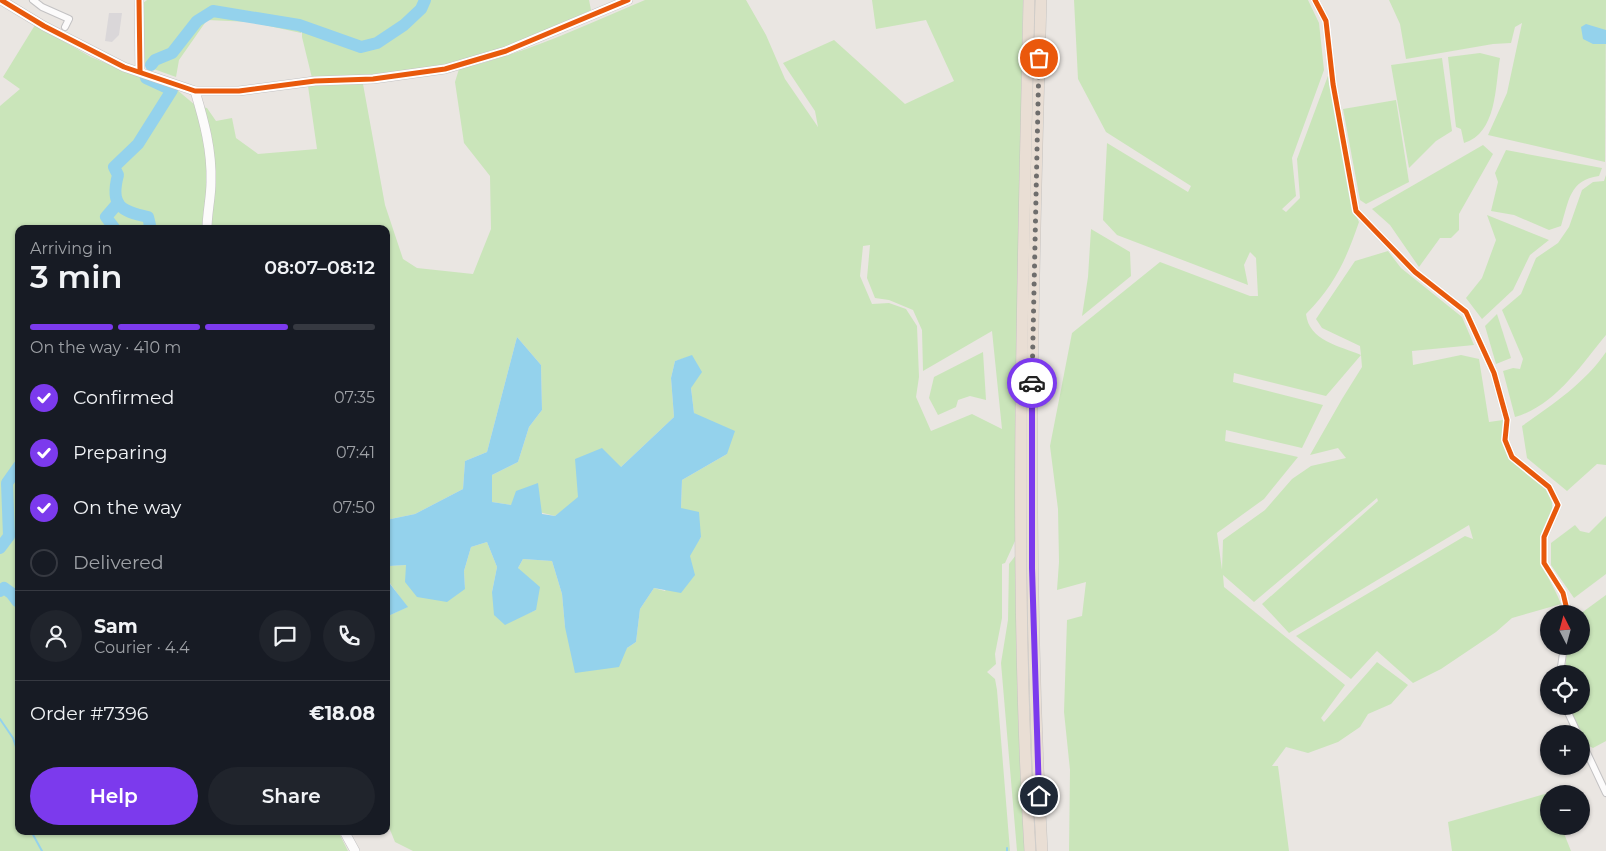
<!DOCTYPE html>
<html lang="en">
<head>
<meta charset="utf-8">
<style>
	:root { --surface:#171b24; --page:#20242c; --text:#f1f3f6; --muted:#9ea1a6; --line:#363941; --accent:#7c3aed }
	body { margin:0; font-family:Montserrat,sans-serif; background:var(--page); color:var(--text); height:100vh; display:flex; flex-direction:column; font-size:19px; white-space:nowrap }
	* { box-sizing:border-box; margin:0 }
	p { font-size:16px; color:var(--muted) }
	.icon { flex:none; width:28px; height:28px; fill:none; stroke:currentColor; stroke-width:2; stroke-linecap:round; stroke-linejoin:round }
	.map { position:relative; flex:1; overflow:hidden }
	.drawer { position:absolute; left:15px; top:225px; width:375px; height:610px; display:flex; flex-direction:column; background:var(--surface); border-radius:10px; box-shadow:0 1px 4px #0004 }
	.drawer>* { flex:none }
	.needle { width:32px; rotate:354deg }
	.fabs { position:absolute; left:1540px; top:605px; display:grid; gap:10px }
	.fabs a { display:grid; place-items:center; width:50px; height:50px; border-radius:50%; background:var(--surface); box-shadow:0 1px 4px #0004; font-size:25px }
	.pin { position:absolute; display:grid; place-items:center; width:42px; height:42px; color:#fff; margin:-21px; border:2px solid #fff; border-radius:50%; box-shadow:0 1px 5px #0007 }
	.courier { position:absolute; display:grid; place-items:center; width:50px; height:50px; margin:-25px; border:4px solid #7c3aed; border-radius:50%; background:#fff; color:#222; box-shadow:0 1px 6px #0007 }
	.headline em { font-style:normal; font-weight:600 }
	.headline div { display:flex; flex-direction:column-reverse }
	.headline { display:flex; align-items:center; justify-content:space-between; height:85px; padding:0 15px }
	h1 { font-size:32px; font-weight:600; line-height:38px }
	.bar { display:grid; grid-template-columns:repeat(4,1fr); gap:8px 5px; align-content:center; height:60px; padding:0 15px }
	.bar i { height:6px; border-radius:4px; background:var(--line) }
	.bar .selected { background:var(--accent) }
	.bar p { grid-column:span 4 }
	.line { display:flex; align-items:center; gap:12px; padding:0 15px; border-top:1px solid var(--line) }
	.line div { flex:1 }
	.round { display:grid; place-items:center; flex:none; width:52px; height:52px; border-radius:26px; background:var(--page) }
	ol { padding:0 15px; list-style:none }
	li { display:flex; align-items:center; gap:15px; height:55px }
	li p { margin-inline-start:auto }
	li .icon { padding:5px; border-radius:50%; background:var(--accent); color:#fff; stroke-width:4 }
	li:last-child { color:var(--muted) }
	li i { width:28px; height:28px; border:2px solid var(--line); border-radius:50% }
	.action { display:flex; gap:10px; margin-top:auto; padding:10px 15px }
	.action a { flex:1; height:58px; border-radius:30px; background:var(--accent); color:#fff; font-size:20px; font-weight:600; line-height:58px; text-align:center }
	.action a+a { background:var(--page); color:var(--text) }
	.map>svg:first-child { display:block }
	.industrial { fill:#dad7d9 }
	.green { fill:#cae5ba; fill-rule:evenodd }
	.water { fill:#94d2ec }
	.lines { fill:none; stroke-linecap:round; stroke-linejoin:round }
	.stream { stroke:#94d2ec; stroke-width:2 }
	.river { stroke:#94d2ec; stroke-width:12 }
	.street-casing { stroke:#c3c2c3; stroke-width:8 }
	.secondary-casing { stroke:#c3c2c3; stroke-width:10 }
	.highway-casing { stroke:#c6c4c2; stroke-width:12 }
	.street { stroke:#fcfbfb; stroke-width:6 }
	.secondary { stroke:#fcfbfb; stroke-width:9 }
	.highway { stroke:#e9ded4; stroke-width:11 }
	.cycleway-casing { stroke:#fff; stroke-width:8 }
	.cycleway { stroke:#e8590c; stroke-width:5 }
	.done { stroke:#6e6d6c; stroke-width:5; stroke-dasharray:0 9 }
	.route { stroke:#7c3aed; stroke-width:6 }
</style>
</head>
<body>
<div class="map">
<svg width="1606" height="851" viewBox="0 0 1606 851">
	<rect width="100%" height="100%" fill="#eae6e2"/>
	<path class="industrial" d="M109,13H122L119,35L112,42L105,41Z"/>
	<g class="green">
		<path d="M147,0H589L591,10C562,23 533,38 504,49C443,71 376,75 312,78L302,37V27L301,33L251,22L207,20L179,60L176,77L148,67L144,62L143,3Z"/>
		<path d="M645,0H746L766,35L785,79L818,127L815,111L783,63L834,40L905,104L954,81L926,20L876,29L872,0H1023L1015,541L1005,563L1002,564V618L995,654L996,664L987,672L995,679L997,690L1010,851H413L395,842L386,820V617L407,607L387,579L389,566L406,565L465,589L464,571L471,547L487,542L497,567L492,592L524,615L536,610L518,568L523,559L552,561L562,594L565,627L627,648L636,642L640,609L654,588L665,591L701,537L681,508L682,480L727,454L694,413L691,388L692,356L675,361L671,378L674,417L621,467L555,516L511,505L492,502V475L518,462L529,427L542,410L541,365L517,337L487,452L465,461L463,489L415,514L386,520V229H19V831H338L348,851H0V106L20,89L3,77L35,25L91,57L120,69L149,76L176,89L195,105L207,108L216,121L232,118L236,138L258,154L317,149L308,86L363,84L385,205L403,259L417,268L473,274L491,229L490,176L464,143L455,82L459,69C522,55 586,25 645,0ZM870,245L867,278L875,298L889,300L913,310L922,330L923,371L992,331L1002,429L972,414L931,431L916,397L919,377L917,326L906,309L889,303L872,304L860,276L863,246Z"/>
		<path d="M1074,0H1308L1319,23L1324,70L1292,158L1296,196L1282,209L1286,212L1300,198L1297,159L1329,73L1354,211L1359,222C1346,260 1334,286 1306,314C1309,341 1340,346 1361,355L1360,346L1322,328L1316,319L1355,261L1388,251L1401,268L1462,317L1474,345L1412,351L1413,365L1461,355L1479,359L1489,422L1503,420L1504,444L1511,459L1548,489C1561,517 1539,527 1541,553C1542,572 1555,587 1561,604L1512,618L1496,632L1441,669L1413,683L1377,651L1351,679L1296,636L1465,536L1473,539L1469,525L1289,633L1262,604L1378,501L1377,498L1254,602L1223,575L1224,587L1345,685L1321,718L1324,722L1377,662L1408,685L1391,704L1368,714L1360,727L1338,742L1308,753L1286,747L1272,766H1278L1289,851H1069L1070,770L1064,712L1067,620L1082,616L1086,582L1057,590L1059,562L1058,509L1050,446L1072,333L1160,262L1250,296H1258L1256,258L1250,252L1244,265L1248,285L1117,235L1103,220L1107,143L1188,192L1191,186L1106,132L1078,79ZM1361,355L1362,367L1342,399L1310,455L1338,448L1346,458L1311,466L1292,479L1265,510L1223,540L1222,570L1217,533L1264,499L1298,457L1225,441L1226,430L1302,448L1323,405L1233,382L1234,373L1326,396Z"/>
		<path d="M1389,0H1606L1605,162L1488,135L1507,93L1522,23L1515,27L1511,43L1493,44L1406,59L1400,24Z"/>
		<path d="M1480,53L1500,58C1495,87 1497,133 1464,143L1461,129L1456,127L1448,57Z"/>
		<path d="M1442,58L1452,131L1436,141L1409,168L1391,65Z"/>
		<path d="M1396,100L1409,182L1366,204L1360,200L1343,109Z"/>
		<path d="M1483,145L1493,154L1459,214V230L1451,238H1440L1419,267L1390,225L1372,209Z"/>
		<path d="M1506,150L1602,168L1599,176C1569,180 1569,201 1561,226L1549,230L1514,215L1491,211L1498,182L1495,173Z"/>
		<path d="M1606,175V335C1581,365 1555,406 1515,417L1503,371L1513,368L1520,369L1523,359L1502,310L1521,294L1536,258L1558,243L1569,227L1582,190L1593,182L1604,181Z"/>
		<path d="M1487,215L1549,240L1530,255L1513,290L1482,319L1466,298L1482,278L1496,240Z"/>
		<path d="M1091,229L1130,252L1131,276L1082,316L1088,277Z"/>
		<path d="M1497,314L1511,358L1496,364L1485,326Z"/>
		<path d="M983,352L986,400L970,396L958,400L956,407L938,415L929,398L934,377Z"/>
		<path d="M1606,352V465L1597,464L1567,491L1527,458L1522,426C1552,405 1585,383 1606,352Z"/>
		<path d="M1606,516V574L1574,598L1551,565V543L1575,525L1580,531L1589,533Z"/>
		<path d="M1016,555L1033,851H1017L1001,663L1008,620L1009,564Z"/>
		<path d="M1606,595V741L1593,748L1589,746L1568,706H1581V674H1565L1567,646H1581L1580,614Z"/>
		<path d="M1548,793L1549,826H1561L1571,851H1452L1448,822Z"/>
	</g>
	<g class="water">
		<path d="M1586,24L1606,30V44H1593L1583,39L1581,27Z"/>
		<path d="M517,337L541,365L542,410L529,427L518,462L492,475V502L511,505L516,491L538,483L542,514L555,516L578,497L575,459L602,448L621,467L674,417L671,378L675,361L692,355L702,372L691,388L694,413L735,431L727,454L682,480L681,508L699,512L701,537L690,556L695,575L681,593L654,588L640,609L636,642L627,648L619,667L575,673L565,627L562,594L552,561L523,559L518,568L540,587L536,610L505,625L494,615L492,592L497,567L487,542L471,547L464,571L465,589L447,602L417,597L405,582L406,565L389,566L387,580L408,607L386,617V520L415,514L463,489L465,461L487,452Z"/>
	</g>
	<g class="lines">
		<g class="stream">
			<path d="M0,719L13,738L19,756"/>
			<path d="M31,831L42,851"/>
			<path d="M1007,851V848"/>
		</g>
		<g class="river">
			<path d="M151,65L155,60L172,53L197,21L213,11L299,25L361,47L377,43L404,25L421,9L425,0"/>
			<path d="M146,78L172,90L138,144L114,167L118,175C110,205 120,211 148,217L150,225L148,229"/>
			<path d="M115,229L106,217L118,203"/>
			<path d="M0,548L9,536L7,483L19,466"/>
			<path d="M0,591L4,588L11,593L17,601L19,600"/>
		</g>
		<g class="street-casing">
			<g id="street">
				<path d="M33,0L42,7L69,19L65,27"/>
				<path d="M1315,0L1326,21L1333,84L1356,211L1415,272L1466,312L1494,373L1507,420L1505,440L1512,457L1549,487L1558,505L1544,537V563L1563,593L1568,614"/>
				<path d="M1560,674L1564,646"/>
				<path d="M1565,706L1578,734"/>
				<path d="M1581,740L1606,793"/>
			</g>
		</g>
		<g class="secondary-casing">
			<g id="secondary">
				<path d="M1,0L44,26L124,67L195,91H239L315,81L373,79L445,69L506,51L628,0"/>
				<path d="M139,0L140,71"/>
				<path d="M195,91C204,121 212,150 211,182C211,198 207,213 207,229"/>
				<path d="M344,831L355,851"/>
			</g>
		</g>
		<g class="highway-casing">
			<g id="highway">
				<path d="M1029,0C1023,283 1013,568 1030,851"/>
				<path d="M1041,0C1037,137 1033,274 1032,411C1031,558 1034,704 1042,851"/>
			</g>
		</g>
		<use href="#street" class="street"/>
		<use href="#secondary" class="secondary"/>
		<use href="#highway" class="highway"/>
		<g class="cycleway-casing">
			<g id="cycleway">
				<path d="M1,0L44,26L124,67L195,91H239L315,81L373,79L445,69L506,51L628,0"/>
				<path d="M139,0L140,71"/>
				<path d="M1315,0L1326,21L1333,84L1356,211L1415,272L1466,312L1494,373L1507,420L1505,440L1512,457L1549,487L1558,505L1544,537V563L1563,593L1568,614"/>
			</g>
		</g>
		<use href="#cycleway" class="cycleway"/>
	</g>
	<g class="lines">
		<path class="done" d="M1032,383L1039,58"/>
		<path class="route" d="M1032,383V568L1039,796"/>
	</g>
</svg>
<div class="fabs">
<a><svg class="needle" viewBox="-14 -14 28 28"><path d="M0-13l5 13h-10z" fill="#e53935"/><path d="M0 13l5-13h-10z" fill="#9ea1a6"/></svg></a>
<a><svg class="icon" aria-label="locate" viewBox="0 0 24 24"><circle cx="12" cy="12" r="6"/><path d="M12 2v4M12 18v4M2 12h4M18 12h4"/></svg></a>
<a>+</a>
<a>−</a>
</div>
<div class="pin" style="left:1039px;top:58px;background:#ea580c"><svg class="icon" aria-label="bag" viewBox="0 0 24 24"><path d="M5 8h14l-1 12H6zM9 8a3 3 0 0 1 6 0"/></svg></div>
<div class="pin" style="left:1039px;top:796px;background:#1f2937"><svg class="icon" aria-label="home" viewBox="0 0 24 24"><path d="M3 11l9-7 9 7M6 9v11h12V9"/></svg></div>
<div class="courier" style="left:1032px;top:383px"><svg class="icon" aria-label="car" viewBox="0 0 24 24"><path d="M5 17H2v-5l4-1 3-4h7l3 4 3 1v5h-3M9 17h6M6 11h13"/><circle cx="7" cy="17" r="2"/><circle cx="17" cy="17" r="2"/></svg></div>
<section class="drawer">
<div class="headline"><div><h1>3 min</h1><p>Arriving in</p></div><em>08:07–08:12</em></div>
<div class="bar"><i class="selected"></i><i class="selected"></i><i class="selected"></i><i></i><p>On the way · 410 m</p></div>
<ol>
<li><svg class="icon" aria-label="check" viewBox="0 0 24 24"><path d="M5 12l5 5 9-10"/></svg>Confirmed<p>07:35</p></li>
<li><svg class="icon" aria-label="check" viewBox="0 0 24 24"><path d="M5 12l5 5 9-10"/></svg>Preparing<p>07:41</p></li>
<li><svg class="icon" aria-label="check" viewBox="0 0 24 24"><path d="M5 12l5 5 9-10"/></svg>On the way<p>07:50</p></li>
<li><i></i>Delivered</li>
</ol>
<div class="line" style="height:90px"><a class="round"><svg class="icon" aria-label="person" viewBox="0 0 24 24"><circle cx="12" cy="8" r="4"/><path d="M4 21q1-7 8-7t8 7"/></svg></a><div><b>Sam</b><p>Courier · 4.4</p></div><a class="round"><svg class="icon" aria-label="chat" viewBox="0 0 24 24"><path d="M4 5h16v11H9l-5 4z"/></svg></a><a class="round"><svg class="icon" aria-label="phone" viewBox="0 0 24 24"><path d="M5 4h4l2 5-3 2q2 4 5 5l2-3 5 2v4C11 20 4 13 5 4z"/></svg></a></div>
<div class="line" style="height:65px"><div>Order #7396</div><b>€18.08</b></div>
<div class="action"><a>Help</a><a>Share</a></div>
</section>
</div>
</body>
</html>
